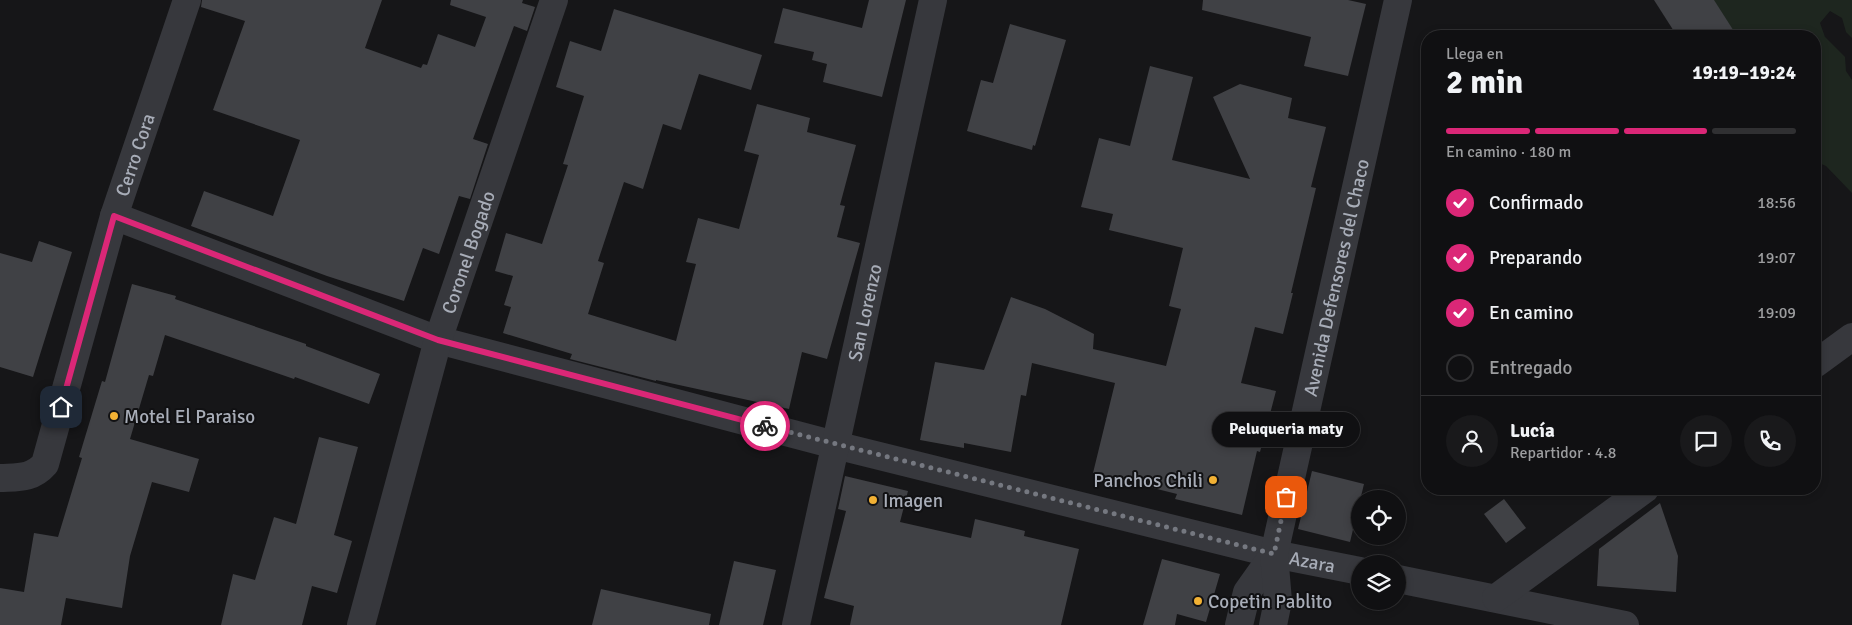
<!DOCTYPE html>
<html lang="es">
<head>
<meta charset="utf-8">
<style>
	:root { --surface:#101012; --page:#19191b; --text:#f1f3f6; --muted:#9c9d9f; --line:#303032; --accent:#db2777 }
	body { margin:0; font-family:Signika,sans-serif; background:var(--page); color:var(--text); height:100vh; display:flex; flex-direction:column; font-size:19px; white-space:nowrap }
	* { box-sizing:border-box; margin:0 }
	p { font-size:16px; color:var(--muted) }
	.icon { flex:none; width:28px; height:28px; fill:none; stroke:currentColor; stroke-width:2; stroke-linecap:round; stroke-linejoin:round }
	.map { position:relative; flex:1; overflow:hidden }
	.panel { position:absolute; left:1421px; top:30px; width:400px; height:465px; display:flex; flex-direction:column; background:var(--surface); border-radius:20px; box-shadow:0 2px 8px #0003,0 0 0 1px var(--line) }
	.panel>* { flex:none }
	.tools { position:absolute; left:1351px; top:490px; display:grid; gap:10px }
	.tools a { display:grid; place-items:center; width:55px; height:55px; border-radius:50%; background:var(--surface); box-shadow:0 2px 8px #0003,0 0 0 1px var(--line); font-size:25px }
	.pin { position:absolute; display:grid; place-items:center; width:42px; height:42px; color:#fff; margin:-21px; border-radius:10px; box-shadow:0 2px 8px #0006 }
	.courier { position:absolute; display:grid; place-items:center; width:50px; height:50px; margin:-25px; border:4px solid #db2777; border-radius:50%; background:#fff; color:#222; box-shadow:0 1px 6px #0007 }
	.bubble { position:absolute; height:35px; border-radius:18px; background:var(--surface); box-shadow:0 2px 8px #0003,0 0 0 1px var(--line); font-size:16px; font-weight:700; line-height:35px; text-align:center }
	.summary em { font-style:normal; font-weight:700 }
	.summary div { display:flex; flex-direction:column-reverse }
	.summary { display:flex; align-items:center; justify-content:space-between; height:85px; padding:0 25px }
	h1 { font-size:32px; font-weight:700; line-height:38px }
	.bar { display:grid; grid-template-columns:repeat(4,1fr); gap:8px 5px; align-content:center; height:60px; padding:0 25px }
	.bar i { height:6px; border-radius:4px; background:var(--line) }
	.bar .active { background:var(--accent) }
	.bar p { grid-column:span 4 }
	.line { display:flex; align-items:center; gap:12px; padding:0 25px; border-top:1px solid var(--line) }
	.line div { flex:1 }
	.round { display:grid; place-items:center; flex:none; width:52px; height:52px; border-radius:26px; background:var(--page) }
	ol { padding:0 25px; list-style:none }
	li { display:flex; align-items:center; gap:15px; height:55px }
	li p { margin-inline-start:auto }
	li .icon { padding:5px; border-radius:50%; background:var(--accent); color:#fff; stroke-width:4 }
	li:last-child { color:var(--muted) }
	li i { width:28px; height:28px; border:2px solid var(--line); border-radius:50% }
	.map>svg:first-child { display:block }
	.green { fill:#1e261f }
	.building { fill:#404145 }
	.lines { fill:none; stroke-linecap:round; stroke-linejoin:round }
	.minor { stroke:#37383d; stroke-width:28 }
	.done { stroke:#757880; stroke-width:5; stroke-dasharray:0 9 }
	.route { stroke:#db2777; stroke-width:6 }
	.poi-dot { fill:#f2b134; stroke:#111113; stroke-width:2 }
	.labels { text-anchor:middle; stroke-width:4; stroke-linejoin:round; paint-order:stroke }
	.street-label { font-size:19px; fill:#a8adb8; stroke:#111113 }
	.poi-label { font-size:19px; fill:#a8adb8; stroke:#111113; text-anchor:start }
</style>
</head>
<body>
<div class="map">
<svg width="1852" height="625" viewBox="0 0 1852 625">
	<rect width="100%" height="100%" fill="#161618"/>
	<path class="green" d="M1705,0H1852V38L1846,32L1842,18L1830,11L1820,23L1825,37L1845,57L1846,71L1852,80V193L1826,166L1815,161V36H1733L1720,23Z"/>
	<g class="building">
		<path d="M202,0H382L365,48L421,68L423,64L427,65L438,34L475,47L486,17L450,5L451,0H523L522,3L535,7L527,31L514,26L473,139L488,144L470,199L459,196L439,254L423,248L404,301L327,276L191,226L204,191L273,216L300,140L213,110L245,21L201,7Z"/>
		<path d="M869,0H906L882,97L823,82L827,64L812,60L814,52L774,43L783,8L862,28Z"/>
		<path d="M1203,0H1348L1366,4L1348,76L1304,66L1311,37L1202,10Z"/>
		<path d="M1654,0H1714L1737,36H1677Z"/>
		<path d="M614,9L762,55L751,90L699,74L681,130L663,124L643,189L624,182L598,261L604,263L588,314L676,341L696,264L686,262L698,218L739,229L759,155L744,151L757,104L810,118L807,132L856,145L840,205L845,206L837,237L860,243L827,359L802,352L789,409L656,380V381L570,359L572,354L503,333L511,307L504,305L513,276L495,271L506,233L542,244L568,165L563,164L584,96L556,87L570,41L601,51Z"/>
		<path d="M1010,24L1066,40L1035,146L1033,145L1032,150L967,131L981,80L993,83Z"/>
		<path d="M1150,66L1193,77L1172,160L1250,179L1213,97L1240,84L1292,98L1288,118L1326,127L1311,187L1316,188L1291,293H1293L1283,334L1255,327L1241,383L1276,391L1260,452L1257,451L1242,515L1175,499L1177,494L1093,473L1115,383L1032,363L1026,396L1021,395L1011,452L964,443V448L920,440L935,362L984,370L1011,297L1045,309L1094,334L1093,349L1166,366L1181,309L1169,306L1183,248L1109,230L1113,214L1081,207L1099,138L1130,146Z"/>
		<path d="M39,241L72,252L33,377L0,367V253L32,262Z"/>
		<path d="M132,284L176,296L175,299L306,344V346L380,374L369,404L295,377L294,379L165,335L153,376L149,375L130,439L199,459L189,492L152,482L130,556L122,608L66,598L61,625H0V588L24,592L34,533L58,537L82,458L79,457L102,381L105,382Z"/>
		<path d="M319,437L358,447L334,535L352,541L337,593L312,586L302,625H221L233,574L255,580L274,517L296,524Z"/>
		<path d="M1312,471L1364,484L1350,542L1298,529Z"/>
		<path d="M845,476L908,491L900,522L971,538L975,519L1025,531L1024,536L1079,549L1061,625H850L854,606L824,598L846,511L838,509Z"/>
		<path d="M1504,499L1526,528L1506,543L1484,514Z"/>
		<path d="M1660,503L1678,556L1676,592L1597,586L1599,549Z"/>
		<path d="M1162,559L1220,574L1206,622L1177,614L1175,625H1143Z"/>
		<path d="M734,561L776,570L763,625H719Z"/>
		<path d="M601,589L711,614L709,625H592Z"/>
	</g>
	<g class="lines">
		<g class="minor">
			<path id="s1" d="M114,216L438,340L835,445L1274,554L1360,571"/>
			<path d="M1815,364L1852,337"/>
			<path id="s2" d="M0,478C18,477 32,479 45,464L114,216L187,0"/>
			<path d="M1398,579L1625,625"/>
			<path d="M1496,598L1645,489"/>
			<path id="s3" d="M361,625L438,340L554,0"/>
			<path id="s4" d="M796,625L933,0"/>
			<path d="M1239,625L1247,592L1274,554"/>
			<path id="s5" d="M1273,625L1278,601L1274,554L1398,0"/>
		</g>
	</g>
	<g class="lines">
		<path class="done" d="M765,426L1274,554L1286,497"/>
		<path class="route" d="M61,407L114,216L438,340L765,426"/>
	</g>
	<g class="poi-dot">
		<circle cx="114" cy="416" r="5"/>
		<circle cx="1213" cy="480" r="5"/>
		<circle cx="873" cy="500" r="5"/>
		<circle cx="1198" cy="601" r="5"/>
	</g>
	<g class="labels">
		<g class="street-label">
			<text dy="7" stroke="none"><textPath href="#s2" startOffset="371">Cerro Cora</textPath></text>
			<text dy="7" stroke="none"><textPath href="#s3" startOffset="388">Coronel Bogado</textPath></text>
			<text dy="7" stroke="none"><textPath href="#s5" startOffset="355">Avenida Defensores del Chaco</textPath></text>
			<text dy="7" stroke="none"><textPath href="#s4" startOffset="320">San Lorenzo</textPath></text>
			<text dy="7" stroke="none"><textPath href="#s1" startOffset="1249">Azara</textPath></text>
		</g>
		<g class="poi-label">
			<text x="124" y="423">Motel El Paraiso</text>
			<text x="1203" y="487" text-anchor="end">Panchos Chili</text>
			<text x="883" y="507">Imagen</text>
			<text x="1208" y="608">Copetin Pablito</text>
		</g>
	</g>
</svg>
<div class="tools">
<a><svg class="icon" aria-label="locate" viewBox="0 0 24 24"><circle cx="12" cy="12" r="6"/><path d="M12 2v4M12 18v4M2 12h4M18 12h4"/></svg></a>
<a><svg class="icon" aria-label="layers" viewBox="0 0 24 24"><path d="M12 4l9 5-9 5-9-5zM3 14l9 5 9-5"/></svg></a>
</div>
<div class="pin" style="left:1286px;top:497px;background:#ea580c"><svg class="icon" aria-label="bag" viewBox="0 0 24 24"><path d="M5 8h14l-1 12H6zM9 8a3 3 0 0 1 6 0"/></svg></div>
<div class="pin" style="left:61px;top:407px;background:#1f2937"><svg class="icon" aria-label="home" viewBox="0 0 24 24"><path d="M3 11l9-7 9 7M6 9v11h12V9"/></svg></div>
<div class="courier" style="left:765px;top:426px"><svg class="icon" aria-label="bike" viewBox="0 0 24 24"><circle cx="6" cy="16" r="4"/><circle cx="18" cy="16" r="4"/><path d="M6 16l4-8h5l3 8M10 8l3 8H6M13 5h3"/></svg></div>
<div class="bubble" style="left:1212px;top:412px;width:148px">Peluqueria maty</div>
<section class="panel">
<div class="summary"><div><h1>2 min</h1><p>Llega en</p></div><em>19:19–19:24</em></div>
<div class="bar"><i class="active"></i><i class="active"></i><i class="active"></i><i></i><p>En camino · 180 m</p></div>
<ol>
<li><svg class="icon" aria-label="check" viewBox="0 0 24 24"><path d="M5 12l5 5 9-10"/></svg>Confirmado<p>18:56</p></li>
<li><svg class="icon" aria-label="check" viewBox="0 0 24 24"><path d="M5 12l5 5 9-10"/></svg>Preparando<p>19:07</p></li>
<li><svg class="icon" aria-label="check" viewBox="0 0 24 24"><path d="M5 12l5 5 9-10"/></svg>En camino<p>19:09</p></li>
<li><i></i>Entregado</li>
</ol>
<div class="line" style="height:90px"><a class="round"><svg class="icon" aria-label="person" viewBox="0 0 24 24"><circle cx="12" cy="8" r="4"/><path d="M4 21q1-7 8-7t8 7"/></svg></a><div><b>Lucía</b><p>Repartidor · 4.8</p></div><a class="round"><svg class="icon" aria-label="chat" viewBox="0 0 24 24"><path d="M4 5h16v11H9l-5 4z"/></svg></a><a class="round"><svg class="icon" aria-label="phone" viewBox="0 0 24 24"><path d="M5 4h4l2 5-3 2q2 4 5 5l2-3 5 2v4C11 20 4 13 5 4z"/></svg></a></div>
</section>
</div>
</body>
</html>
